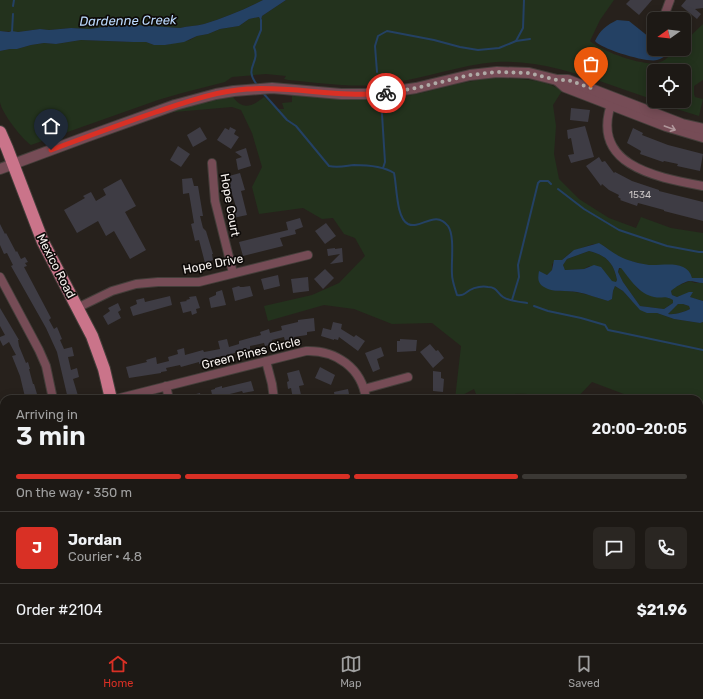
<!DOCTYPE html>
<html lang="en">
<head>
<meta charset="utf-8">
<style>
	:root { --surface:#1d1915; --page:#2a2622; --text:#f1f3f6; --muted:#a0a0a0; --line:#3b3834; --accent:#d93025 }
	body { margin:0; font-family:Rubik,sans-serif; background:var(--page); color:var(--text); height:100vh; display:flex; flex-direction:column; font-size:15px; white-space:nowrap }
	* { box-sizing:border-box; margin:0 }
	p { font-size:13px; color:var(--muted) }
	.icon { flex:none; width:22px; height:22px; fill:none; stroke:currentColor; stroke-width:2; stroke-linecap:round; stroke-linejoin:round }
	.map { position:relative; flex:1; overflow:hidden }
	.panel { position:absolute; left:0px; top:395px; width:703px; height:248px; display:flex; flex-direction:column; background:var(--surface); border-radius:12px 12px 0 0; box-shadow:0 2px 10px #0003,0 0 0 1px var(--line) }
	.panel>* { flex:none }
	.needle { width:26px; rotate:256deg }
	.controls { position:absolute; left:647px; top:12px; display:grid; gap:8px }
	.controls a { display:grid; place-items:center; width:44px; height:44px; border-radius:6px; background:var(--surface); box-shadow:0 2px 10px #0003,0 0 0 1px var(--line); font-size:20px }
	.pin { position:absolute; display:grid; place-items:center; width:34px; height:34px; color:#fff; margin:-41px -17px; border-radius:50% 50% 50% 0; rotate:-45deg; box-shadow:0 0 4px #0007 }
	.pin .icon { rotate:45deg }
	.courier { position:absolute; display:grid; place-items:center; width:40px; height:40px; margin:-20px; border:3px solid #d93025; border-radius:50%; background:#fff; color:#222; box-shadow:0 1px 5px #0007 }
	.head em { font-style:normal; font-weight:600 }
	.head div { display:flex; flex-direction:column-reverse }
	.head { display:flex; align-items:center; justify-content:space-between; height:68px; padding:0 16px }
	h1 { font-size:26px; font-weight:600; line-height:30px }
	.bar { display:grid; grid-template-columns:repeat(4,1fr); gap:6px 4px; align-content:center; height:48px; padding:0 16px }
	.bar i { height:5px; border-radius:3px; background:var(--line) }
	.bar .active { background:var(--accent) }
	.bar p { grid-column:span 4 }
	.line { display:flex; align-items:center; gap:10px; padding:0 16px; border-top:1px solid var(--line) }
	.line div { flex:1 }
	.round { display:grid; place-items:center; flex:none; width:42px; height:42px; border-radius:6px; background:var(--page) }
	.menu { display:flex; justify-content:space-around; align-items:center; height:56px; border-top:1px solid var(--line); background:var(--surface); font-size:11px; color:var(--muted) }
	.menu a { display:grid; justify-items:center; gap:2px }
	.menu .active { color:var(--accent) }
	.map>svg:first-child { display:block }
	.green { fill:#23321d }
	.water { fill:#244164; fill-rule:evenodd }
	.lines { fill:none; stroke-linecap:round; stroke-linejoin:round }
	.stream { stroke:#244164; stroke-width:2 }
	.building { fill:#3e3c44 }
	.minor-casing { stroke:#443e3a; stroke-width:10 }
	.tertiary-casing { stroke:#443e3a; stroke-width:12 }
	.primary-casing { stroke:#443e3a; stroke-width:14 }
	.minor { stroke:#764c56; stroke-width:8 }
	.tertiary { stroke:#764c56; stroke-width:10 }
	.primary { stroke:#ca748a; stroke-width:12 }
	.oneway { stroke:#b0979b }
	.done { stroke:#afaaa6; stroke-width:4; stroke-dasharray:0 7.2 }
	.route { stroke:#d93025; stroke-width:5 }
	.labels { text-anchor:middle; stroke-width:3.5; stroke-linejoin:round; paint-order:stroke }
	.number-label { font-size:10px; fill:#cac5c5 }
	.street-label { font-size:12px; fill:#f8f3f0; stroke:#0e0b09 }
	.water-label { font-size:13px; font-style:italic; fill:#bcdafe; stroke:#0e0b09 }
</style>
</head>
<body>
<div class="map">
<svg width="703" height="643" viewBox="0 0 703 643">
	<rect width="100%" height="100%" fill="#27211c"/>
	<g class="green">
		<path d="M0,0H263C244,10 224,18 204,24C196,26 188,26 180,28L122,24L90,29L71,28L49,30L40,29L18,32L0,31Z"/>
		<path d="M286,0H614L600,20L590,41C601,51 642,66 657,63C665,62 671,54 676,49H684V42L703,24V80L694,86V94L695,97L703,99L699,116L670,107L655,101H684V71H654V100C640,95 625,90 611,85C573,72 536,60 496,62C460,65 426,78 391,83C358,89 322,83 288,80L284,79L286,76L266,74L232,77L225,82L182,93L158,100L31,145C22,139 1,112 0,102C0,85 0,68 0,51L10,49H17L31,45L44,43L56,44L81,40L133,42H146L154,45H165L190,40L197,36L208,34L220,29L239,26L249,19L259,17L261,21L262,16Z"/>
		<path d="M494,78C516,79 544,78 562,91L553,105L556,126L554,154L559,179L579,199L609,218L636,228L641,217L671,228L703,233V278H691L682,267L676,265H646L630,261L617,257L604,246L593,244L571,252L562,260H559L552,264V270L547,275L543,273L555,291C574,290 589,295 608,301L612,299L613,291L615,286L623,291L632,301L647,313H657L674,319L700,323L703,322V643H631L632,639H699V399H637L592,382L576,399H530L527,394C510,392 495,399 478,399L474,389L455,399L461,346L432,323L392,324L354,309L324,305L268,321L264,306L312,295L339,283L365,256L355,238L344,234L333,218L322,219L303,208L259,214L252,187L262,167L252,133L241,110L232,107L174,112L173,111L189,105L205,101L208,103L211,101L233,97C243,111 253,106 264,97L277,109H284L282,103L292,102V95C327,98 361,102 396,98C429,93 460,81 494,78Z"/>
		<path d="M589,251C606,255 614,263 617,280L616,282H612L589,266L584,269L565,270L563,265L567,259Z"/>
		<path d="M621,267L639,290L667,297L673,300V303L664,309L640,306L623,282L618,272Z"/>
		<path d="M690,281L695,283H703V301L683,295L677,297L672,295L671,291L674,287Z"/>
		<path d="M678,304H683L689,306L690,309C684,312 675,315 668,314Z"/>
	</g>
	<g class="water">
		<path d="M263,0H286L262,16L261,21L259,17L249,19L239,26L220,29L208,34L197,36L184,42L165,45H154L146,42H133L81,40L56,44L44,43L31,45L17,49H10L0,51V31L9,32L12,31L18,32L40,29L49,30L71,28L90,29L122,24L180,28C188,26 196,26 204,24C224,18 244,10 263,0Z"/>
		<path d="M617,20L629,21L654,41V49H665L668,54C665,56 661,59 657,60C647,63 601,49 595,41C600,30 607,25 617,20Z"/>
		<path d="M599,243C609,249 616,256 628,260C634,262 642,264 649,265C663,266 687,259 692,278H703V283C698,283 694,281 689,281C684,282 675,287 671,291L672,295L677,297L689,292H693L690,297L703,301V322L700,323L674,319L657,313H647L640,310L623,291L615,286L613,291L612,299L608,301C597,298 588,294 577,292C567,290 552,293 544,287C537,283 538,277 539,271L547,275L552,270L554,260H562L574,250ZM589,251C606,255 614,263 617,280L616,282L612,281L601,267L594,265L584,269L565,270L563,265L567,259ZM619,268H621C630,279 639,294 654,297C663,299 663,295 673,300V303L664,309L640,306L623,282L618,272ZM678,304H683L689,306L690,309C684,312 675,315 668,314Z"/>
	</g>
	<g class="lines">
		<g class="stream">
			<path d="M13,6L14,0"/>
			<path d="M12,32L13,14"/>
			<path d="M516,41L530,39"/>
			<path d="M377,72L375,46L378,36L387,31L434,40L460,47L478,50L499,48L516,41L523,28L524,0"/>
			<path d="M258,86C242,67 261,64 254,47L261,30V20"/>
			<path d="M263,93L287,120L296,126L329,166C338,168 345,166 354,165C367,165 383,166 394,173C397,186 396,218 408,224C421,230 435,209 448,226C455,236 451,262 452,274C452,281 455,288 457,295C464,296 465,293 470,290C475,287 483,286 488,287C497,287 497,293 503,297C509,301 520,302 527,303"/>
			<path d="M382,114L385,162L383,168"/>
			<path d="M558,189L584,209L619,230L667,246L699,252H703"/>
			<path d="M512,300L519,277L518,265L538,183L540,181H548L551,184"/>
			<path d="M534,306L548,311L581,318L605,325L608,330L618,332L703,350"/>
			<path d="M699,564L702,556L700,547L703,541"/>
			<path d="M699,625H703"/>
		</g>
	</g>
	<g class="building">
		<path d="M630,0H652L639,15L626,4Z"/>
		<path d="M686,0H703V8L695,9L701,14L697,19L681,6Z"/>
		<path d="M571,108L590,110L588,122L570,120Z"/>
		<path d="M585,126L594,157L571,163L568,155L574,154L571,138L568,139L567,130Z"/>
		<path d="M200,127L207,139L193,147L187,135Z"/>
		<path d="M230,127L236,130L234,134L239,137L231,149L217,140L225,128L229,130Z"/>
		<path d="M633,128L643,133L642,135L668,145L703,154L700,171L677,166L678,164L664,161L663,162L640,154L641,151L627,143Z"/>
		<path d="M178,146L190,154L181,167L170,160Z"/>
		<path d="M246,148L251,166L238,170L236,159L242,157L235,152Z"/>
		<path d="M599,157L602,162L605,161L614,173L615,172L632,181L659,190V191L703,202V221L664,211V210L638,203L637,206L620,200L621,199L618,197L619,195L609,190L602,184L601,186L586,166Z"/>
		<path d="M240,173L245,190L241,191L247,215L233,218L232,212L235,211L234,208L236,207L230,187V183H231L229,176Z"/>
		<path d="M192,178L194,186H198L203,216H200L203,228L206,231L213,254H212L213,260L205,263L199,240L195,241L191,224L194,223L189,193L183,194L182,179Z"/>
		<path d="M121,179L136,206L125,212L146,250L130,259L114,231L106,236L98,221L77,233L64,210L85,198L83,196L91,192L96,201L106,195L103,189Z"/>
		<path d="M300,218L303,227L295,230L296,234L280,238L283,246L243,256L239,242L288,230L286,222Z"/>
		<path d="M326,223L336,236L325,244L315,231Z"/>
		<path d="M0,224L5,234L6,233L16,252L17,251L21,259L25,257L28,262L25,263L27,266L24,267L51,318L49,320L54,329L57,327L62,339L60,340L64,349L72,347L74,356L68,357L71,370L77,368L79,377L73,379L79,399H68L57,352L46,328L11,266L13,265L7,253L4,254L0,245Z"/>
		<path d="M335,248V249L342,248L343,262L330,264L340,254L328,256L327,249Z"/>
		<path d="M325,269L334,278L323,289L314,279Z"/>
		<path d="M278,275L280,286L264,290L261,279Z"/>
		<path d="M308,277L309,291L293,293L291,279Z"/>
		<path d="M239,286L240,287H243L250,286L253,296L235,301L232,288Z"/>
		<path d="M222,290L226,305L211,308L209,298L216,295V292Z"/>
		<path d="M170,296L172,305L133,316L130,307L137,304L136,300L144,298L145,302Z"/>
		<path d="M196,296L200,308L196,309L197,313L192,315L191,311L183,313L180,302L187,301L186,300L190,299L189,297Z"/>
		<path d="M118,303L121,310L118,312L121,318L108,325L103,316L110,311L108,308Z"/>
		<path d="M0,308L19,340H18L19,346L26,363L28,362L30,369H29L33,384H34L37,394L25,397L20,376L12,356L16,355L9,342L3,346L0,340V337L5,335L0,326Z"/>
		<path d="M314,318L315,331L307,332V335L294,337V339L285,341L284,337L272,340L273,344L265,346L264,343L250,346V349L227,355V357L222,358V356L204,361V362L199,364V362L181,367L180,365L166,368L167,371L161,372V373L129,378L126,367L147,362L146,360L156,357L157,364L169,361L168,357L178,354L177,350L184,348L185,355L203,350L204,352L220,349L218,341L227,339L229,347L239,344V341L261,335L260,332L269,329L270,333L282,330L281,326L298,322V320Z"/>
		<path d="M333,322L342,324L341,329L354,337L356,335L365,341L358,351L339,337L338,340L334,339V340L321,336L323,328L331,330Z"/>
		<path d="M400,339L417,340L416,351L397,352V341H400Z"/>
		<path d="M430,344L436,351L438,350L444,358L433,368L420,352Z"/>
		<path d="M381,347L384,356L377,359L380,369L373,372L365,353Z"/>
		<path d="M320,367L335,375L331,385L315,378Z"/>
		<path d="M299,370L304,385L299,386L302,399H293L291,388L288,389L287,382L289,381L287,373Z"/>
		<path d="M433,371L441,372V378L444,379L443,392L433,391Z"/>
		<path d="M251,381L254,391L243,393L242,391L222,396L223,399H213L211,390L215,389V388L222,386V388Z"/>
		<path d="M348,389L350,399H335L334,392Z"/>
		<path d="M200,393L201,399H185L184,397Z"/>
	</g>
	<g class="lines">
		<g class="minor-casing">
			<g id="minor">
				<path d="M663,19L670,0"/>
				<path d="M613,99C587,165 655,177 703,186"/>
				<path d="M212,163L215,201L233,273"/>
				<path d="M0,277L39,350L46,366L53,399"/>
				<path d="M77,308L112,291L136,284L158,282H199L308,255"/>
				<path d="M266,361L272,384L274,399"/>
				<path d="M166,386L169,399"/>
				<path d="M364,389L408,377"/>
				<path d="M116,399L306,351C336,350 362,368 366,399"/>
				<path d="M0,409L4,411"/>
				<path d="M0,545L4,549"/>
				<path d="M356,639L357,643"/>
				<path d="M420,643L432,639"/>
			</g>
		</g>
		<g class="tertiary-casing">
			<g id="tertiary">
				<path d="M557,80L565,87L666,126L703,137"/>
				<path d="M0,169L86,137L175,105L216,94L234,91L272,88L341,94H376L416,88L470,75L497,72L529,73L557,80H568L682,124L703,129"/>
			</g>
		</g>
		<g class="primary-casing">
			<g id="primary">
				<path d="M0,132L7,148L43,242L92,336L104,369L111,399"/>
				<path d="M163,639L164,643"/>
			</g>
		</g>
		<use href="#minor" class="minor"/>
		<use href="#tertiary" class="tertiary"/>
		<use href="#primary" class="primary"/>
	</g>
	<defs><path id="oneway-shaft" d="M-6 0H5M1.5-3L5.5 0L1.5 3" fill="none" stroke-width="1.6" stroke-linecap="round" stroke-linejoin="round"/></defs>
	<use class="oneway" href="#oneway-shaft" transform="translate(670 128) rotate(20)"/>
	<g class="lines">
		<path class="done" d="M386,93L416,88L470,75L497,72L529,73L557,80H568L591,88"/>
		<path class="route" d="M51,150C86,137 121,124 156,112C186,102 216,91 247,89C294,86 340,98 386,93"/>
	</g>
	<g class="labels">
		<g class="number-label">
			<text x="640" y="198">1534</text>
		</g>
		<g class="street-label">
			<text transform="translate(230 205) rotate(80)" y="4">Hope Court</text>
			<text transform="translate(213 264) rotate(-11)" y="4">Hope Drive</text>
			<text transform="translate(56 266) rotate(63)" y="4">Mexico Road</text>
			<text transform="translate(251 353) rotate(-14)" y="4">Green Pines Circle</text>
		</g>
		<g class="water-label">
			<text transform="translate(128 20) rotate(-1)" y="5">Dardenne Creek</text>
		</g>
	</g>
</svg>
<div class="controls">
<a><svg class="needle" viewBox="-14 -14 28 28"><path d="M0-13l5 13h-10z" fill="#e53935"/><path d="M0 13l5-13h-10z" fill="#a0a0a0"/></svg></a>
<a><svg class="icon" aria-label="locate" viewBox="0 0 24 24"><circle cx="12" cy="12" r="6"/><path d="M12 2v4M12 18v4M2 12h4M18 12h4"/></svg></a>
</div>
<div class="pin" style="left:591px;top:88px;background:#ea580c"><svg class="icon" aria-label="bag" viewBox="0 0 24 24"><path d="M5 8h14l-1 12H6zM9 8a3 3 0 0 1 6 0"/></svg></div>
<div class="pin" style="left:51px;top:150px;background:#1f2937"><svg class="icon" aria-label="home" viewBox="0 0 24 24"><path d="M3 11l9-7 9 7M6 9v11h12V9"/></svg></div>
<div class="courier" style="left:386px;top:93px"><svg class="icon" aria-label="bike" viewBox="0 0 24 24"><circle cx="6" cy="16" r="4"/><circle cx="18" cy="16" r="4"/><path d="M6 16l4-8h5l3 8M10 8l3 8H6M13 5h3"/></svg></div>
<section class="panel">
<div class="head"><div><h1>3 min</h1><p>Arriving in</p></div><em>20:00–20:05</em></div>
<div class="bar"><i class="active"></i><i class="active"></i><i class="active"></i><i></i><p>On the way · 350 m</p></div>
<div class="line" style="height:72px"><b class="round" style="background:var(--accent);color:#fff">J</b><div><b>Jordan</b><p>Courier · 4.8</p></div><a class="round"><svg class="icon" aria-label="chat" viewBox="0 0 24 24"><path d="M4 5h16v11H9l-5 4z"/></svg></a><a class="round"><svg class="icon" aria-label="phone" viewBox="0 0 24 24"><path d="M5 4h4l2 5-3 2q2 4 5 5l2-3 5 2v4C11 20 4 13 5 4z"/></svg></a></div>
<div class="line" style="height:52px"><div>Order #2104</div><b>$21.96</b></div>
</section>
</div>
<nav class="menu">
<a class="active"><svg class="icon" aria-label="home" viewBox="0 0 24 24"><path d="M3 11l9-7 9 7M6 9v11h12V9"/></svg>Home</a>
<a><svg class="icon" aria-label="map" viewBox="0 0 24 24"><path d="M3 6l6-2 6 2 6-2v14l-6 2-6-2-6 2zM9 4v14M15 6v14"/></svg>Map</a>
<a><svg class="icon" aria-label="saved" viewBox="0 0 24 24"><path d="M7 4h10v16l-5-4-5 4z"/></svg>Saved</a>
</nav>
</body>
</html>
